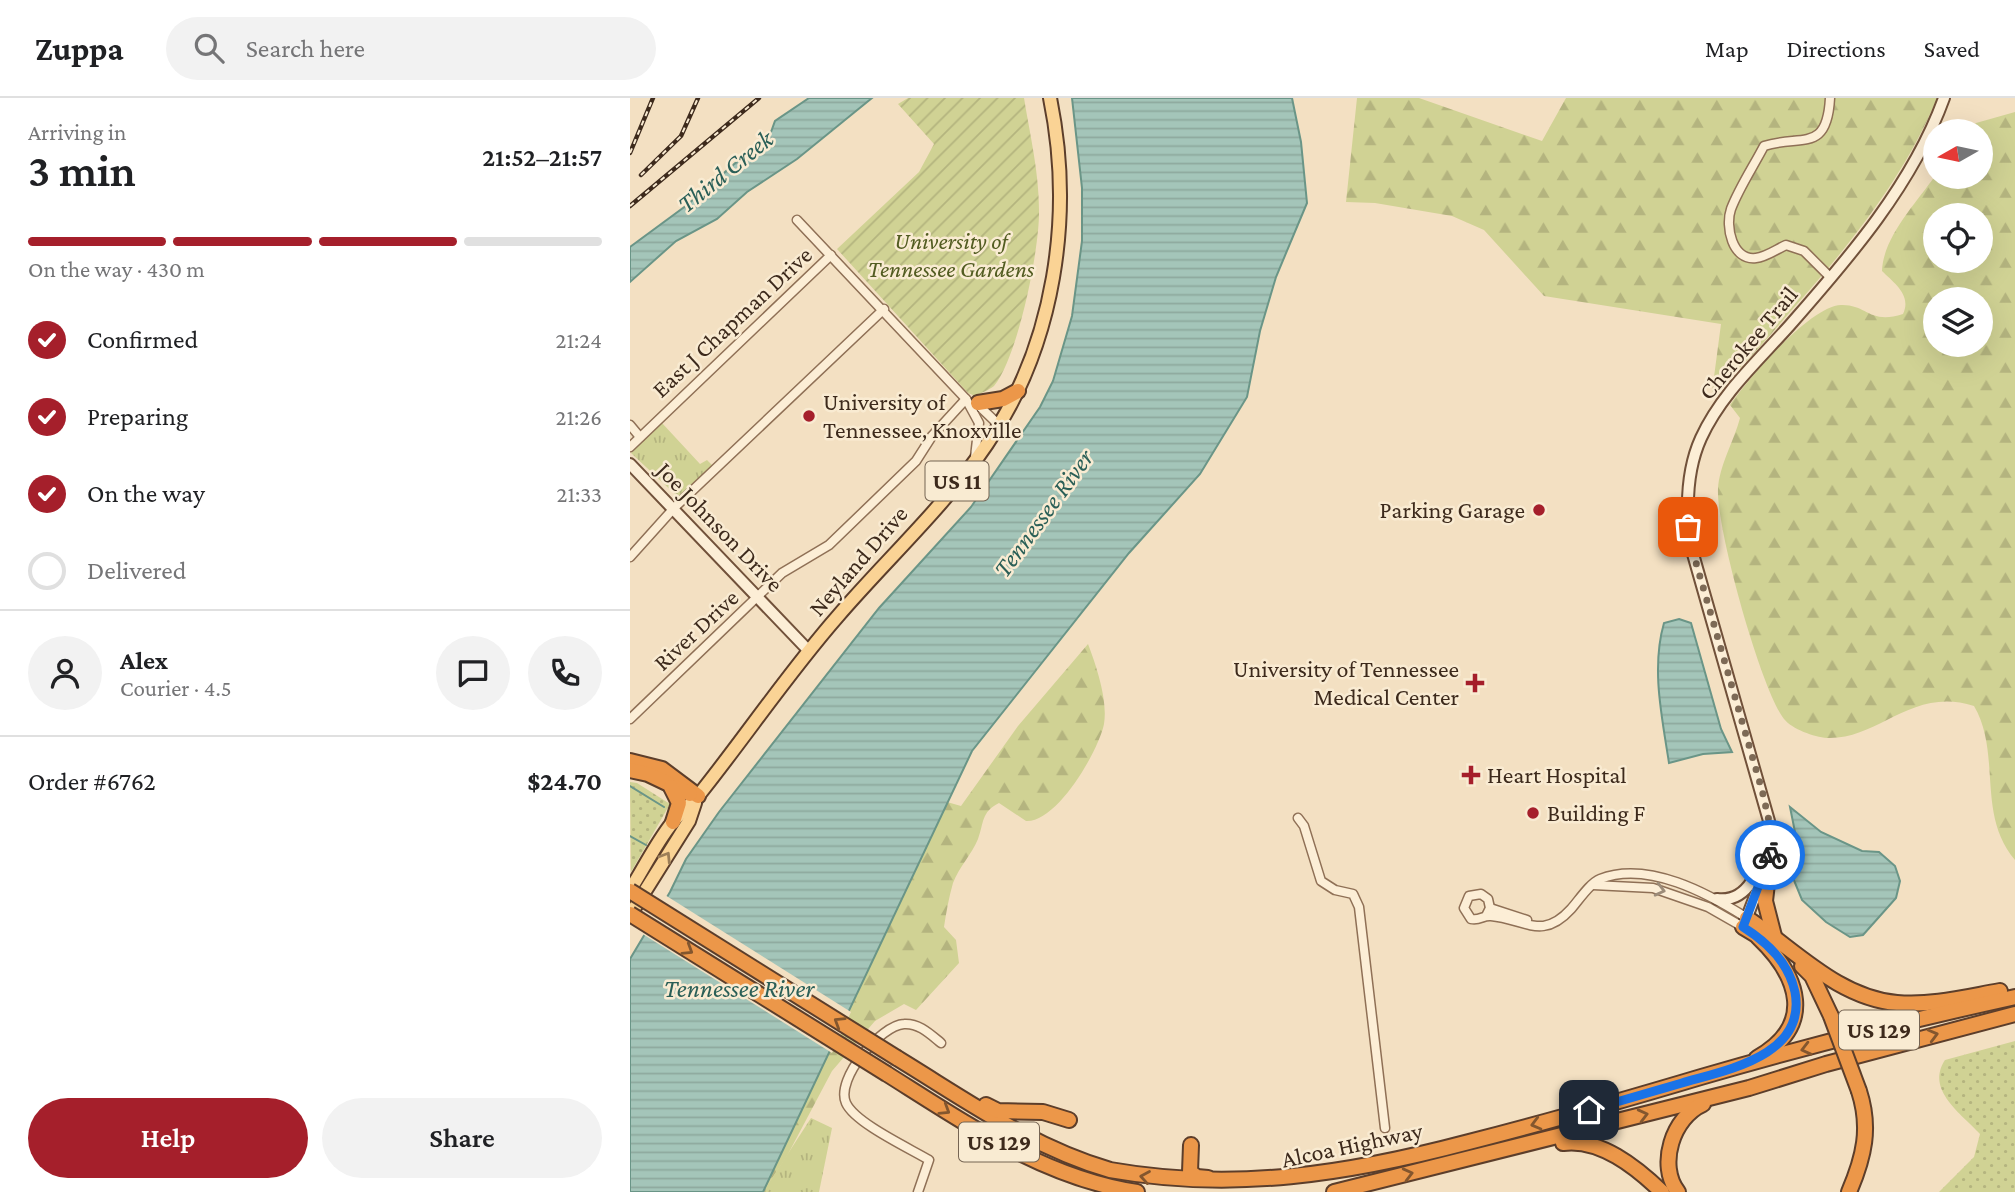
<!DOCTYPE html>
<html lang="en">
<head>
<meta charset="utf-8">
<style>
	:root { --surface:#fff; --page:#f2f2f2; --text:#202124; --muted:#757577; --line:#e0e0e0; --accent:#a51f2b }
	body { margin:0; font-family:"Crimson Pro",serif; background:var(--page); color:var(--text); height:100vh; display:flex; flex-direction:column; font-size:26px; white-space:nowrap }
	* { box-sizing:border-box; margin:0 }
	p { font-size:23px; color:var(--muted) }
	.icon { flex:none; width:38px; height:38px; fill:none; stroke:currentColor; stroke-width:2; stroke-linecap:round; stroke-linejoin:round }
	.map { position:relative; flex:1; overflow:hidden }
	.panel { display:flex; flex-direction:column; background:var(--surface); width:630px }
	.panel>* { flex:none }
	.needle { width:46px; rotate:261deg }
	.fabs { position:absolute; left:1293px; top:21px; display:grid; gap:14px }
	.fabs a { display:grid; place-items:center; width:70px; height:70px; border-radius:50%; background:var(--surface); box-shadow:0 7px 28px #0002; font-size:35px }
	.pin { position:absolute; display:grid; place-items:center; width:60px; height:60px; color:#fff; margin:-30px; border-radius:14px; box-shadow:0 4px 10px #0006 }
	.courier { position:absolute; display:grid; place-items:center; width:70px; height:70px; margin:-35px; border:5px solid #1a73e8; border-radius:50%; background:#fff; color:#222; box-shadow:0 2px 9px #0007 }
	.head em { font-style:normal; font-weight:600 }
	.head div { display:flex; flex-direction:column-reverse }
	.head { display:flex; align-items:center; justify-content:space-between; height:119px; padding:0 28px }
	h1 { font-size:46px; font-weight:600; line-height:52px }
	.bar { display:grid; grid-template-columns:repeat(4,1fr); gap:10px 7px; align-content:center; height:84px; padding:0 28px }
	.bar i { height:9px; border-radius:5px; background:var(--line) }
	.bar .active { background:var(--accent) }
	.bar p { grid-column:span 4 }
	.line { display:flex; align-items:center; gap:18px; padding:0 28px; border-top:2px solid var(--line) }
	.line div { flex:1 }
	.round { display:grid; place-items:center; flex:none; width:74px; height:74px; border-radius:37px; background:var(--page) }
	ol { padding:0 28px; list-style:none }
	li { display:flex; align-items:center; gap:21px; height:77px }
	li p { margin-inline-start:auto }
	li .icon { padding:7px; border-radius:50%; background:var(--accent); color:#fff; stroke-width:4 }
	li:last-child { color:var(--muted) }
	li i { width:38px; height:38px; border:4px solid var(--line); border-radius:50% }
	.cta { display:flex; gap:14px; margin-top:auto; padding:14px 28px }
	.cta a { flex:1; height:80px; border-radius:42px; background:var(--accent); color:#fff; font-size:28px; font-weight:600; line-height:80px; text-align:center }
	.cta a+a { background:var(--page); color:var(--text) }
	header { display:flex; align-items:center; gap:42px; box-sizing:border-box; height:98px; padding:0 35px; background:var(--surface); border-bottom:2px solid var(--line) }
	header strong { font-size:33px }
	nav { display:flex; gap:38px; margin-inline-start:auto; font-size:24px }
	.search { width:490px; height:63px; background:var(--page); display:flex; align-items:center; gap:18px; box-sizing:border-box; padding:0 24px; border-radius:38px; color:var(--muted); font-size:26px }
	main { display:flex; flex:1; min-height:0 }
	.map>svg:first-child { display:block }
	.grass { fill:url(#grass-dots) }
	.forest { fill:url(#forest-firs); fill-rule:evenodd }
	.park { fill:url(#park-tufts) }
	.garden { fill:url(#garden-furrows) }
	.water { fill:url(#water-rules); stroke:#6a9587; stroke-width:2 }
	.pier { fill:#f3e0c2 }
	.lines { fill:none; stroke-linecap:round; stroke-linejoin:round }
	.stream { stroke:#6a9587; stroke-width:2 }
	.street-casing { stroke:#8f7056; stroke-width:11 }
	.secondary-casing { stroke:#71513a; stroke-width:14 }
	.primary-casing { stroke:#5c3e2b; stroke-width:16 }
	.highway-casing { stroke:#5c3e2b; stroke-width:18 }
	.street { stroke:#fceed6; stroke-width:8 }
	.secondary { stroke:#fceed6; stroke-width:10 }
	.primary { stroke:#fad395; stroke-width:12 }
	.highway { stroke:#ec9749; stroke-width:14 }
	.rail-casing { stroke:#3d2a1c; stroke-width:4.5 }
	.rail { stroke:#f9ebd2; stroke-width:2; stroke-dasharray:5; stroke-linecap:butt }
	.highway-bridge-casing { stroke:#5c3e2b; stroke-width:18; stroke-linecap:butt }
	.highway-bridge { stroke:#ec9749; stroke-width:14 }
	.oneway { stroke:#9c7e58 }
	.oneway2 { stroke:#9c8c79 }
	.oneway3 { stroke:#83562e }
	.done { stroke:#7d6a56; stroke-width:7; stroke-dasharray:0 12.6 }
	.route { stroke:#1a73e8; stroke-width:9 }
	.poi-dot { fill:#a51f2b; stroke:#f9ebd2; stroke-width:2.5 }
	.labels { text-anchor:middle; stroke-width:5; stroke-linejoin:round; paint-order:stroke }
	.shield { fill:#f9ebd2; stroke:#756453; stroke-width:2 }
	.shield-label { font-size:23px; font-weight:bold; fill:#3d2a1c }
	.park-label { font-size:24px; font-style:italic; fill:#525c21; stroke:#f9ebd2 }
	.street-label { font-size:24px; fill:#3d2a1c; stroke:#f9ebd2 }
	.poi-label { font-size:24px; fill:#3d2a1c; stroke:#f9ebd2; text-anchor:start }
	.water-label { font-size:26px; font-style:italic; fill:#2a5f57; stroke:#f9ebd2 }
</style>
</head>
<body>
<header>
<strong>Zuppa</strong>
<div class="search"><svg class="icon" aria-label="search" viewBox="0 0 24 24"><circle cx="10" cy="10" r="6"/><path d="M15 15l6 6"/></svg>Search here</div>
<nav><a>Map</a><a>Directions</a><a>Saved</a></nav>
</header>
<main>
<section class="panel">
<div class="head"><div><h1>3 min</h1><p>Arriving in</p></div><em>21:52–21:57</em></div>
<div class="bar"><i class="active"></i><i class="active"></i><i class="active"></i><i></i><p>On the way · 430 m</p></div>
<ol>
<li><svg class="icon" aria-label="check" viewBox="0 0 24 24"><path d="M5 12l5 5 9-10"/></svg>Confirmed<p>21:24</p></li>
<li><svg class="icon" aria-label="check" viewBox="0 0 24 24"><path d="M5 12l5 5 9-10"/></svg>Preparing<p>21:26</p></li>
<li><svg class="icon" aria-label="check" viewBox="0 0 24 24"><path d="M5 12l5 5 9-10"/></svg>On the way<p>21:33</p></li>
<li><i></i>Delivered</li>
</ol>
<div class="line" style="height:126px"><a class="round"><svg class="icon" aria-label="person" viewBox="0 0 24 24"><circle cx="12" cy="8" r="4"/><path d="M4 21q1-7 8-7t8 7"/></svg></a><div><b>Alex</b><p>Courier · 4.5</p></div><a class="round"><svg class="icon" aria-label="chat" viewBox="0 0 24 24"><path d="M4 5h16v11H9l-5 4z"/></svg></a><a class="round"><svg class="icon" aria-label="phone" viewBox="0 0 24 24"><path d="M5 4h4l2 5-3 2q2 4 5 5l2-3 5 2v4C11 20 4 13 5 4z"/></svg></a></div>
<div class="line" style="height:91px"><div>Order #6762</div><b>$24.70</b></div>
<div class="cta"><a>Help</a><a>Share</a></div>
</section>
<div class="map">
<svg width="1385" height="1094" viewBox="0 0 1385 1094">
	<defs>
		<pattern id="grass-dots" width="8" height="8" patternUnits="userSpaceOnUse" patternTransform="scale(1.75)"><rect width="8" height="8" fill="#d0d294"/><path d="M2 2h.1M6 6h.1" fill="none" stroke="#b4b47f" stroke-width="1.8" stroke-linecap="round"/></pattern>
		<pattern id="forest-firs" width="22" height="20" patternUnits="userSpaceOnUse" patternTransform="scale(1.75)"><rect width="22" height="20" fill="#d0d294"/><path d="M5 1l3.5 6h-7zM16 11l3.5 6h-7z" fill="#b4b47f"/></pattern>
		<pattern id="park-tufts" width="24" height="20" patternUnits="userSpaceOnUse" patternTransform="scale(1.75)"><rect width="24" height="20" fill="#d0d294"/><path d="M3 7l-1-3M5 7V3M7 7l1-3M15 17l-1-3M17 17v-4M19 17l1-3" fill="none" stroke="#b4b47f"/></pattern>
		<pattern id="garden-furrows" width="10" height="10" patternUnits="userSpaceOnUse" patternTransform="scale(1.75)"><rect width="10" height="10" fill="#d0d294"/><path d="M-1 1l2-2M0 10L10 0M9 11l2-2" fill="none" stroke="#b4b47f"/></pattern>
		<pattern id="water-rules" width="6" height="5" patternUnits="userSpaceOnUse" patternTransform="scale(1.75)"><rect width="6" height="5" fill="#a4c5b9"/><path d="M0 2.5h6" fill="none" stroke="#8ea99e"/></pattern>
	</defs>
	<rect width="100%" height="100%" fill="#f3e0c2"/>
	<g class="grass">
		<path d="M0,684L7,685L40,706L1,774Z"/>
		<path d="M1385,943V1094H1309L1344,1059L1350,1036C1332,1016 1295,992 1315,962Z"/>
	</g>
	<g class="forest">
		<path d="M727,0H789L912,43L936,0H1307C1273,82 1218,149 1160,214C1135,243 1112,271 1082,294L1091,226L914,198L854,132L822,118L745,105L716,104Z"/>
		<path d="M1385,14V762C1346,716 1372,656 1344,608C1282,588 1249,642 1197,640C1184,639 1162,631 1154,621C1131,591 1086,430 1088,391C1089,368 1104,343 1110,320L1100,307C1118,281 1180,208 1211,207C1237,206 1239,227 1273,216C1282,197 1264,185 1252,173C1253,139 1287,104 1305,78L1351,79V33H1339L1346,25ZM1351,117V163H1306V117ZM1351,201V247H1306V201Z"/>
		<path d="M458,546C466,567 478,602 474,626C469,652 427,725 396,723L369,705C351,714 354,725 348,741C342,756 329,769 323,785C319,799 316,815 314,829L326,842L329,865L286,912L274,906L245,923L202,973L157,1058L133,1094L317,704L331,708L388,628Z"/>
	</g>
	<g class="park">
		<path d="M32,325L70,366L77,362L83,368L48,399L1,355Z"/>
		<path d="M181,1020L202,1030L189,1094H133Z"/>
	</g>
	<path class="garden" d="M278,0H394C400,37 409,74 409,112C410,150 388,259 364,288C359,292 351,295 345,298L338,295L207,151L289,74L304,46L268,6Z"/>
	<g class="water">
		<path d="M179,0H242L167,61L117,94L87,121L46,143L0,184V149L57,107L141,34L145,23Z"/>
		<path d="M442,0H662L671,44L677,105L646,179L630,233L617,299L570,376L499,455L342,653L133,1094H0V861L40,794L56,761L89,714L249,510L341,409L410,309L423,283L442,218L452,143V90Z"/>
		<path d="M1049,521L1061,525L1091,631L1102,654L1073,656L1039,665C1032,619 1021,570 1034,525Z"/>
		<path d="M1160,709L1191,734L1232,753L1249,754L1265,768L1270,783L1266,800L1233,837L1220,839L1196,824L1172,802L1161,775L1165,734Z"/>
	</g>
	<path class="pier" d="M35,797L221,914L202,955L11,835Z"/>
	<g class="lines">
		<g class="stream">
			<path d="M0,688L34,709"/>
			<path d="M0,738L16,747"/>
		</g>
		<g class="street-casing">
			<g id="street">
				<path d="M1200,0C1197,56 1171,36 1134,48C1123,69 1109,90 1101,111C1095,128 1102,163 1126,160C1136,159 1147,151 1156,147L1174,153L1201,180"/>
				<path d="M167,122L336,301L349,325L345,359"/>
				<path d="M346,305L369,327"/>
				<path d="M0,327L10,339"/>
				<path d="M0,349L201,157"/>
				<path d="M0,459L44,410L254,211"/>
				<path d="M0,621L152,475L199,447L286,363L302,338L336,301"/>
				<path d="M668,720L674,728L691,783L705,792L723,796L729,809L755,1030"/>
				<path d="M963,787L1023,790L1078,809L1113,829"/>
				<path d="M860,810L897,822"/>
				<path d="M856,818L860,810L858,801L851,796L839,798L834,810L841,821C850,823 853,817 861,818C895,821 912,843 941,811C949,802 960,785 970,781C1018,762 1079,796 1117,820"/>
				<path d="M288,1094L299,1062C279,1050 225,1025 216,1005C205,981 251,927 274,926C289,925 300,936 311,945"/>
			</g>
		</g>
		<g class="secondary-casing">
			<g id="secondary">
				<path d="M0,366L178,552"/>
				<path d="M1087,801C1119,805 1131,770 1135,743"/>
				<path d="M1114,827L1140,759L1139,723L1061,449C1056,414 1056,373 1071,340C1091,296 1128,263 1160,227C1219,160 1283,86 1314,0"/>
			</g>
		</g>
		<g class="primary-casing">
			<g id="primary">
				<path d="M0,792C14,770 26,745 42,725C50,715 60,707 68,698C116,638 158,575 208,518C256,462 316,407 357,346C425,246 444,117 420,0"/>
				<path d="M0,817L59,723L65,705"/>
			</g>
		</g>
		<g class="highway-casing">
			<g id="highway">
				<path d="M348,305L373,301L388,293"/>
				<path d="M0,663L32,671L68,698"/>
				<path d="M0,672L18,676L60,696"/>
				<path d="M41,689L49,705L43,724"/>
				<path d="M1140,759L1135,803L1144,838"/>
				<path d="M1117,820C1164,851 1208,900 1267,905C1302,908 1336,899 1370,893"/>
				<path d="M1113,829L1133,841"/>
				<path d="M1172,868L1182,878L1201,918"/>
				<path d="M267,960C336,1002 401,1049 480,1072C604,1094 718,1076 839,1044C917,1024 994,1002 1071,979C1174,949 1280,922 1385,899"/>
				<path d="M1127,960C1186,927 1169,878 1128,839"/>
				<path d="M257,976C335,1025 414,1080 507,1094"/>
				<path d="M356,1007L368,1013L413,1014L439,1022"/>
				<path d="M933,1045C970,1040 1006,1069 1032,1094"/>
				<path d="M561,1047L560,1074L567,1079L578,1080"/>
				<path d="M704,1094L1119,990L1196,966L1385,916"/>
				<path d="M1048,1094C1027,1067 1043,1019 1073,1006"/>
				<path d="M1219,1094C1234,1059 1241,1030 1229,993"/>
			</g>
		</g>
		<use href="#street" class="street"/>
		<use href="#secondary" class="secondary"/>
		<use href="#primary" class="primary"/>
		<use href="#highway" class="highway"/>
		<g class="rail-casing">
			<g id="rail">
				<path d="M0,55L23,0"/>
				<path d="M11,77L51,38L68,0"/>
				<path d="M0,108L129,0"/>
			</g>
		</g>
		<use href="#rail" class="rail"/>
		<g class="highway-bridge-casing">
			<g id="highway-bridge">
				<path d="M0,793L267,960"/>
				<path d="M0,816L257,976"/>
				<path d="M1201,918L1229,993"/>
			</g>
		</g>
		<use href="#highway-bridge" class="highway-bridge"/>
	</g>
	<defs><path id="oneway-chevron" d="M-2-3.5L2.5 0L-2 3.5" fill="none" stroke-width="1.6" stroke-linecap="round" stroke-linejoin="round" transform="scale(1.75)"/></defs>
	<use class="oneway" href="#oneway-chevron" transform="translate(36 759) rotate(-58)"/>
	<use class="oneway2" href="#oneway-chevron" transform="translate(1030 792) rotate(14)"/>
	<g class="oneway3">
		<use href="#oneway-chevron" transform="translate(58 852) rotate(32)"/>
		<use href="#oneway-chevron" transform="translate(209 924) rotate(-148)"/>
		<use href="#oneway-chevron" transform="translate(1303 937) rotate(-15)"/>
		<use href="#oneway-chevron" transform="translate(1176 951) rotate(166)"/>
		<use href="#oneway-chevron" transform="translate(315 1012) rotate(32)"/>
		<use href="#oneway-chevron" transform="translate(1013 1017) rotate(-14)"/>
		<use href="#oneway-chevron" transform="translate(906 1026) rotate(165)"/>
		<use href="#oneway-chevron" transform="translate(778 1076) rotate(-14)"/>
		<use href="#oneway-chevron" transform="translate(515 1079) rotate(-170)"/>
	</g>
	<g class="lines">
		<path class="done" d="M1058,429L1062,451L1132,692L1139,723L1140,757"/>
		<path class="route" d="M959,1012C990,1003 1021,994 1052,985C1096,972 1177,958 1165,894C1159,865 1137,844 1113,829L1140,757"/>
	</g>
	<g class="poi-dot">
		<circle cx="179" cy="318" r="7"/>
		<circle cx="909" cy="412" r="7"/>
		<path d="M841.5 574.5h7v7h7v7h-7v7h-7v-7h-7v-7h7z"/>
		<path d="M837.5 666.5h7v7h7v7h-7v7h-7v-7h-7v-7h7z"/>
		<circle cx="903" cy="715" r="7"/>
	</g>
	<g class="labels">
		<g class="shield">
			<rect x="295.5" y="363.5" width="63" height="39" rx="5"/>
			<rect x="1209" y="912.5" width="80" height="39" rx="5"/>
			<rect x="329" y="1024.5" width="80" height="39" rx="5"/>
		</g>
		<g class="shield-label">
			<text x="327" y="391">US 11</text>
			<text x="1249" y="940">US 129</text>
			<text x="369" y="1052">US 129</text>
		</g>
		<g class="park-label">
			<text x="321" y="151">University of<tspan x="321" dy="28">Tennessee Gardens</tspan></text>
		</g>
		<g class="street-label">
			<text transform="translate(102 224) rotate(-43)" y="8">East J Chapman Drive</text>
			<text transform="translate(1118 245) rotate(-50)" y="8">Cherokee Trail</text>
			<text transform="translate(90 429) rotate(46)" y="8">Joe Johnson Drive</text>
			<text transform="translate(228 463) rotate(-49)" y="8">Neyland Drive</text>
			<text transform="translate(66 532) rotate(-43)" y="8">River Drive</text>
			<text transform="translate(722 1047) rotate(-12)" y="8">Alcoa Highway</text>
		</g>
		<g class="poi-label">
			<text x="193" y="312">University of<tspan x="193" dy="28">Tennessee, Knoxville</tspan></text>
			<text x="895" y="420" text-anchor="end">Parking Garage</text>
			<text x="829" y="579" text-anchor="end">University of Tennessee<tspan x="829" dy="28">Medical Center</tspan></text>
			<text x="857" y="685">Heart Hospital</text>
			<text x="917" y="723">Building F</text>
		</g>
		<g class="water-label">
			<text transform="translate(95 73) rotate(-39)" y="9">Third Creek</text>
			<text transform="translate(413 415) rotate(-54)" y="9">Tennessee River</text>
			<text x="109" y="899">Tennessee River</text>
		</g>
	</g>
</svg>
<div class="fabs">
<a><svg class="needle" viewBox="-14 -14 28 28"><path d="M0-13l5 13h-10z" fill="#e53935"/><path d="M0 13l5-13h-10z" fill="#757577"/></svg></a>
<a><svg class="icon" aria-label="locate" viewBox="0 0 24 24"><circle cx="12" cy="12" r="6"/><path d="M12 2v4M12 18v4M2 12h4M18 12h4"/></svg></a>
<a><svg class="icon" aria-label="layers" viewBox="0 0 24 24"><path d="M12 4l9 5-9 5-9-5zM3 14l9 5 9-5"/></svg></a>
</div>
<div class="pin" style="left:1058px;top:429px;background:#ea580c"><svg class="icon" aria-label="bag" viewBox="0 0 24 24"><path d="M5 8h14l-1 12H6zM9 8a3 3 0 0 1 6 0"/></svg></div>
<div class="pin" style="left:959px;top:1012px;background:#1f2937"><svg class="icon" aria-label="home" viewBox="0 0 24 24"><path d="M3 11l9-7 9 7M6 9v11h12V9"/></svg></div>
<div class="courier" style="left:1140px;top:757px"><svg class="icon" aria-label="bike" viewBox="0 0 24 24"><circle cx="6" cy="16" r="4"/><circle cx="18" cy="16" r="4"/><path d="M6 16l4-8h5l3 8M10 8l3 8H6M13 5h3"/></svg></div>
</div>
</main>
</body>
</html>
